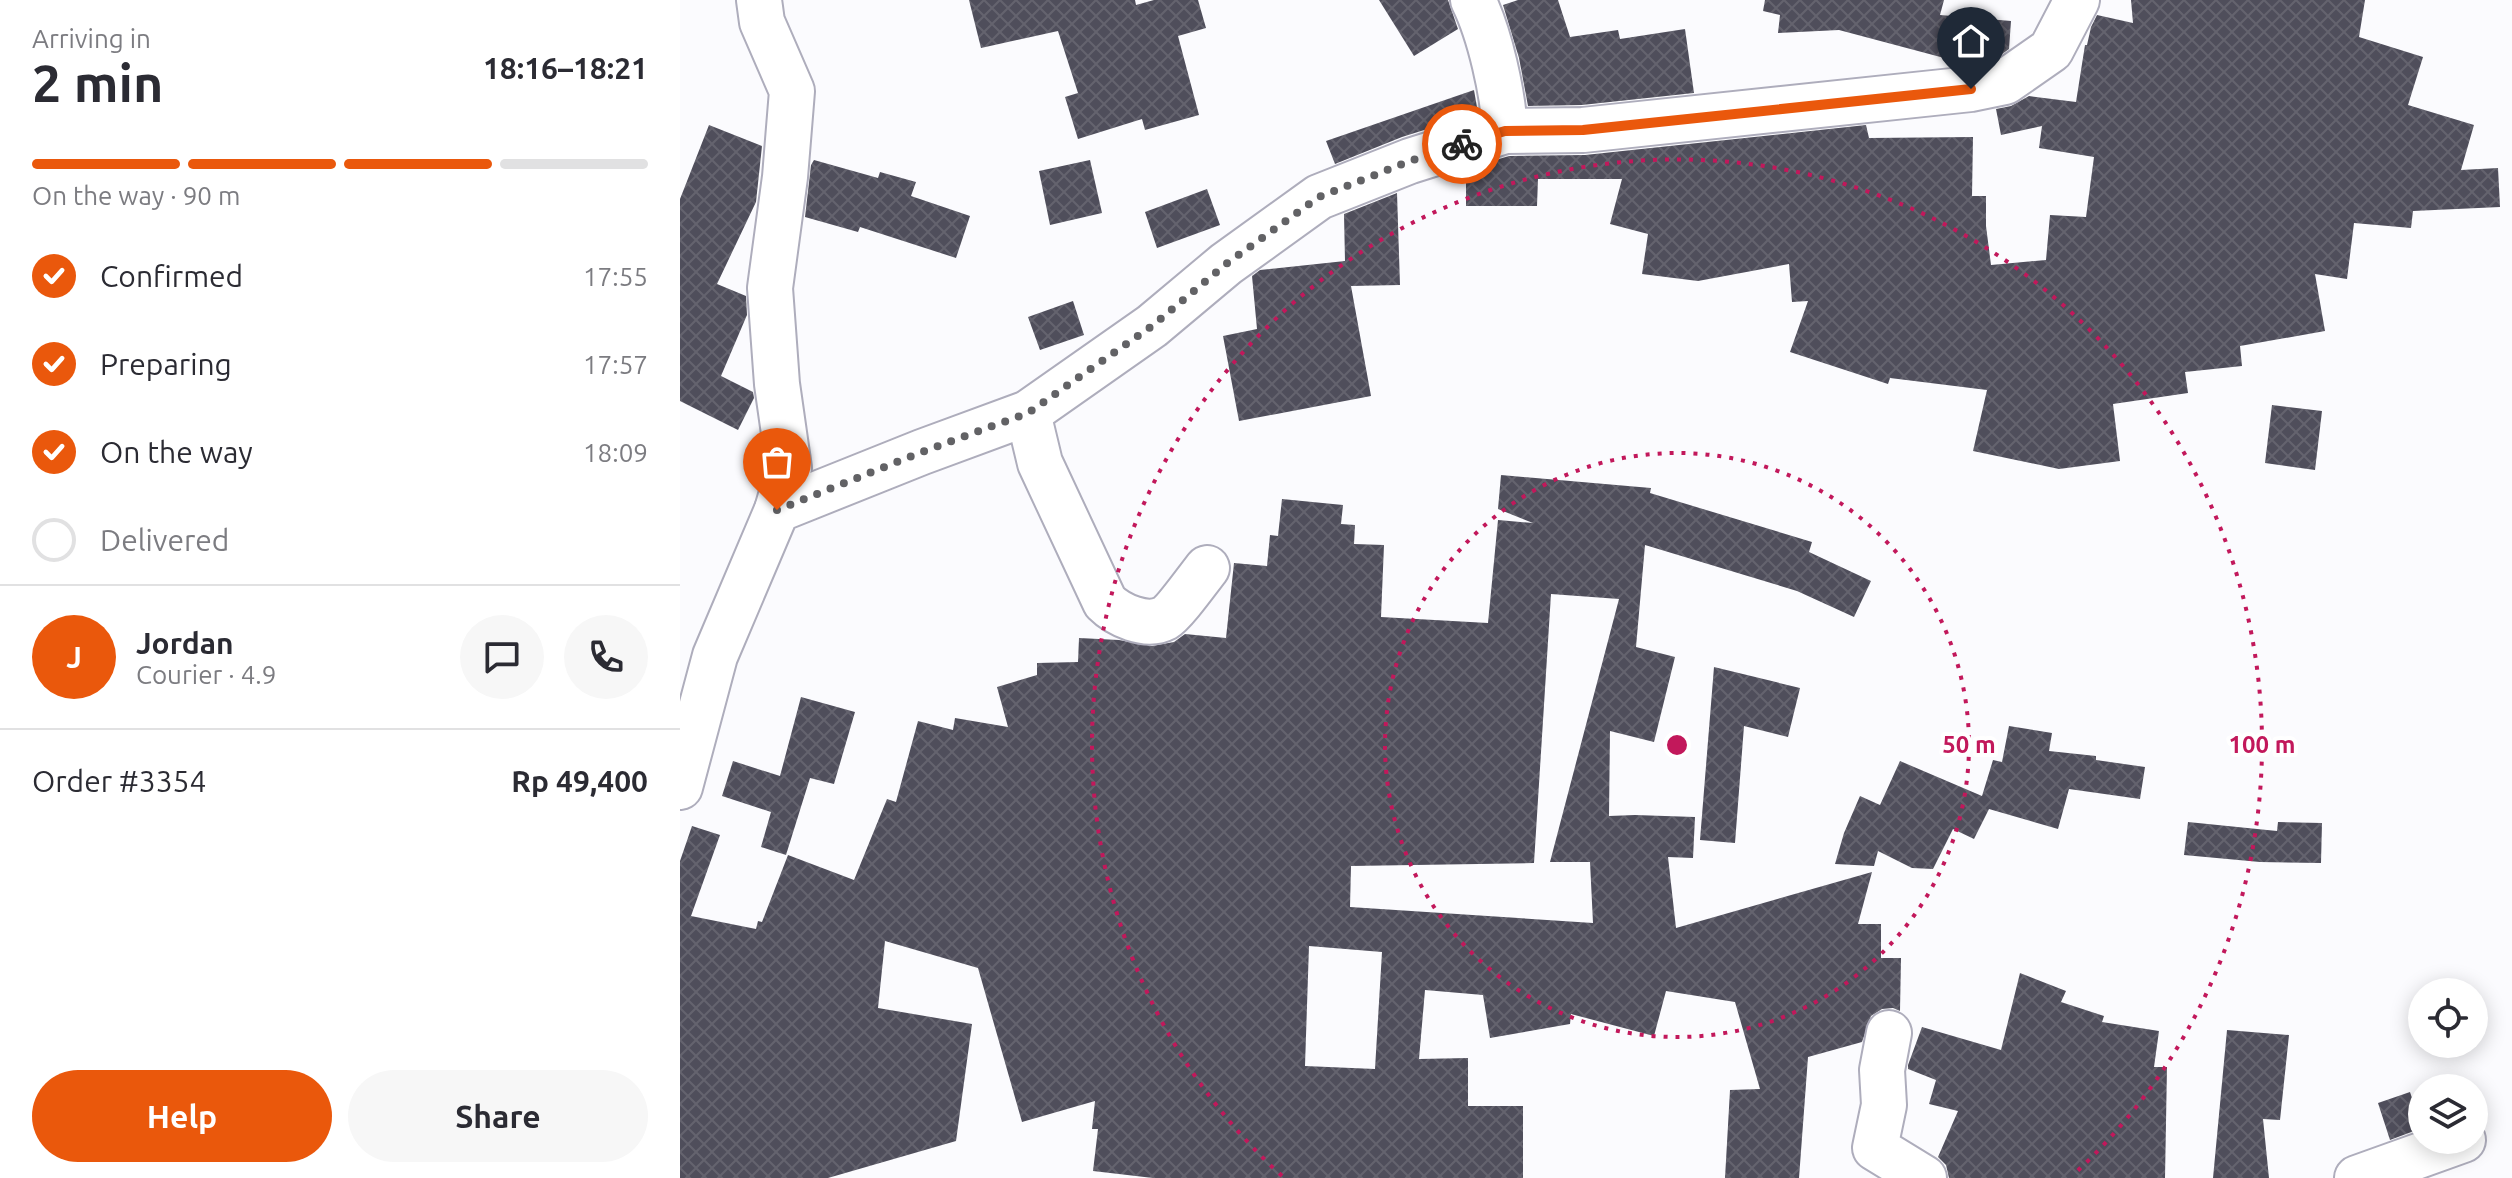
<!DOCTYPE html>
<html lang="en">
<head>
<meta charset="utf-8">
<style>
	:root { --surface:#fff; --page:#f7f7f7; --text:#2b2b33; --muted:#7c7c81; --line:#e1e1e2; --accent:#ea580c }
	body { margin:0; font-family:Ubuntu,sans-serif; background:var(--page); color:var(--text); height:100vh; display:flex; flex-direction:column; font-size:30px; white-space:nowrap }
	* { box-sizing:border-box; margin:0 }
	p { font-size:26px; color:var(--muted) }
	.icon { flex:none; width:44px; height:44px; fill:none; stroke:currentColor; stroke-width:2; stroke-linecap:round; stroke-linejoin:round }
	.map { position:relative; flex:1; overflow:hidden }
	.side { display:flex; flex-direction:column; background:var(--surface); width:680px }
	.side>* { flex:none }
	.buttons { position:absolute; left:1728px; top:978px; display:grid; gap:16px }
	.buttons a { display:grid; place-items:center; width:80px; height:80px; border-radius:50%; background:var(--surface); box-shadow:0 4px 20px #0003; font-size:40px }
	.pin { position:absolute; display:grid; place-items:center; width:68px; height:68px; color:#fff; margin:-82px -34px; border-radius:50% 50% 50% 0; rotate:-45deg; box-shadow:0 0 8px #0007 }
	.pin .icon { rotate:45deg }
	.courier { position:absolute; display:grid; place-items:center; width:80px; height:80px; margin:-40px; border:6px solid #ea580c; border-radius:50%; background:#fff; color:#222; box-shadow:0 2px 10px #0007 }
	.headline em { font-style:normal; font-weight:700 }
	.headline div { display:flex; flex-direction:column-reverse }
	.headline { display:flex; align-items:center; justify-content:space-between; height:136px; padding:0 32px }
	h1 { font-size:52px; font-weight:700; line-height:60px }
	.bar { display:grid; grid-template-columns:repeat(4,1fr); gap:12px 8px; align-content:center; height:96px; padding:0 32px }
	.bar i { height:10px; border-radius:6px; background:var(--line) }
	.bar .current { background:var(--accent) }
	.bar p { grid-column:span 4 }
	.line { display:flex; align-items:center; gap:20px; padding:0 32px; border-top:2px solid var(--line) }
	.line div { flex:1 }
	.round { display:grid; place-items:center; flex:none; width:84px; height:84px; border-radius:42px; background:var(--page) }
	ol { padding:0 32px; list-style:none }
	li { display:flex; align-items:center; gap:24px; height:88px }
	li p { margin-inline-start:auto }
	li .icon { padding:8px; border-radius:50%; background:var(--accent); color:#fff; stroke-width:4 }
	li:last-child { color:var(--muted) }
	li i { width:44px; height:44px; border:4px solid var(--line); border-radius:50% }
	.button { display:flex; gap:16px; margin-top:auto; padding:16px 32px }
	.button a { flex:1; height:92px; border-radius:48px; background:var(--accent); color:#fff; font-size:32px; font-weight:700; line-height:92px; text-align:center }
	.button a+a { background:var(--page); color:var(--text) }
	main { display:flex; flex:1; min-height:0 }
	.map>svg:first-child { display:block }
	.building { fill:url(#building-cross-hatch); fill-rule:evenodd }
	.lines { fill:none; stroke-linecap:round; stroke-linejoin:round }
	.minor-casing { stroke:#aeadbc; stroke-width:48 }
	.minor { stroke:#fff; stroke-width:44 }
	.done { stroke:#626265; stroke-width:8; stroke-dasharray:0 14.4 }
	.route { stroke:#ea580c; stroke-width:10 }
	.ring { fill:none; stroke:#c2185b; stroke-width:4; stroke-dasharray:4 8 }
	.centre { fill:#c2185b; stroke:#fff; stroke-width:4 }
	.ring-label { font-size:24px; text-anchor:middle; font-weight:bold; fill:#c2185b; stroke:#fff; stroke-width:8; stroke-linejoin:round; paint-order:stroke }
</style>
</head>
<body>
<main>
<section class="side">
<div class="headline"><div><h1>2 min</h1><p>Arriving in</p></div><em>18:16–18:21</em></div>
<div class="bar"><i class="current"></i><i class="current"></i><i class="current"></i><i></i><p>On the way · 90 m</p></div>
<ol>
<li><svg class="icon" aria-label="check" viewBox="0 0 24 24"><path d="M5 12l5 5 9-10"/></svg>Confirmed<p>17:55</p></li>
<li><svg class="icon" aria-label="check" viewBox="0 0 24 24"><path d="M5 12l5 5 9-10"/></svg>Preparing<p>17:57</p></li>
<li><svg class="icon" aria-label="check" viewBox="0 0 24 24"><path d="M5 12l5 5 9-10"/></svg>On the way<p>18:09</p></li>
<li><i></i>Delivered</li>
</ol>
<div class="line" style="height:144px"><b class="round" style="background:var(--accent);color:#fff">J</b><div><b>Jordan</b><p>Courier · 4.9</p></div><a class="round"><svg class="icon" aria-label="chat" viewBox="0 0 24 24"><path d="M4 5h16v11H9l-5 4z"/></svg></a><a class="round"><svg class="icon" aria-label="phone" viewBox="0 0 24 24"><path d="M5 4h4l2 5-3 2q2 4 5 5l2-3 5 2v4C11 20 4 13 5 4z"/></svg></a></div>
<div class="line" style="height:104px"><div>Order #3354</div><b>Rp 49,400</b></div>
<div class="button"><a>Help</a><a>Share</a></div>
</section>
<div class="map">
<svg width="1832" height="1178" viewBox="0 0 1832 1178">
	<defs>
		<pattern id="building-cross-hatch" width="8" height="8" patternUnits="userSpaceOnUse" patternTransform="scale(2)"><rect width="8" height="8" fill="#4f4e5b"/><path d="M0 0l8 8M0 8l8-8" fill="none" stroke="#64636e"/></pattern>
	</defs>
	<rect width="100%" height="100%" fill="#fbfbfe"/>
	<g class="building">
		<path d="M289,0H455L456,5L474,0H518L526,28L498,36L519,115L465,130L462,119L398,139L385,97L398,93L378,31L301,48Z"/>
		<path d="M699,0H768L778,29L734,56Z"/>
		<path d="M838,0H878L890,37L938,30L940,39L1005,29L1014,93L902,105L848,106L839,58L823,5Z"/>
		<path d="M1085,0H1264L1260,15L1331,21L1329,49L1315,59L1268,66V59L1159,30L1098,33L1100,15L1083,11Z"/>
		<path d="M1451,0H1685L1679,37L1743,57L1728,105L1794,125L1781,170L1818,168L1820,207L1733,211L1731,228L1674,223L1667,279L1635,274L1645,331L1560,346L1562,366L1505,372L1508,393L1433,404L1440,461L1379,469L1293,451L1307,390L1210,378L1208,384L1110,352L1128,301L1112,302L1109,264L1018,281L962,274L968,234L930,224L942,179H858L857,206H786V169L829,156L905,155L1186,125L1189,138L1293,137L1292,196H1306V226L1311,265L1366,260L1370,215L1406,217L1414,157L1359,148L1362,126L1321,135L1316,109L1331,106L1349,96L1396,102L1405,45H1407L1411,27L1417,15L1453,23Z"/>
		<path d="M794,90L798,113L722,137L655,164L646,141Z"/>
		<path d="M29,125L82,146L76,202L37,284L66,296L67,315L41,376L73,392L74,398L58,430L0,401V199Z"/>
		<path d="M134,160L198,178L200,172L236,182L231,196L290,216L276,258L180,227L178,232L125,217L131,165Z"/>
		<path d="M410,160L422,213L370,225L359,171Z"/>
		<path d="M527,189L540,225L477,248L465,212Z"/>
		<path d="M717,193L720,285L671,286L691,396L559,421L543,336L577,329L572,276L580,270L665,261L664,214Z"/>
		<path d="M393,301L404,335L360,350L348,317Z"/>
		<path d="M1592,405L1642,411L1635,470L1585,463Z"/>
		<path d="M821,475L971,488L970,493L1132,542L1129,552L1191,581L1174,617L1117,591L965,545L956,647L995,657L974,742L930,731L929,816L955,815L1015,817L1013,858L988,857L996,928L1192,872L1178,924H1201V958H1221L1220,1011L1213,1008L1202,1009L1191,1016L1182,1042L1128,1057L1119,1178H1045L1050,1090L1080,1089L1055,1002L986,991L974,1036L891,1014L890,1024L810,1038L803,995L745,990L739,1059L788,1058V1106H843V1178H473L413,1171L418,1129H412L415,1101L342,1122L298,968L205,941L198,1008L292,1024L276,1141L148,1178H0V861L12,826L40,835L11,916L76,929L78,921L82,922L108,855L174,880L207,799L216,802L238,721L273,730L275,718L328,727L317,687L357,675V663L398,662L399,638L439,640L472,646L494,642L505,634L546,638L554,563L587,566L590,535L598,536L602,499L663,505L661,524L675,525L674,544L704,545L701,617L808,623L818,520L853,523L818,509ZM871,594L939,599L870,862H910L913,923L670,907L671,866L854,863ZM629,946L702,952L695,1069L625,1066Z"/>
		<path d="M1034,667L1120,688L1108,737L1064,726L1055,843L1020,840Z"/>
		<path d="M121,697L175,712L154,784L130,778L106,855L81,847L91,812L42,796L53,761L100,776Z"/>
		<path d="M1329,726L1372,733L1369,751L1416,756V760L1465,767L1460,799L1389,789L1378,829L1309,809L1294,839L1273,829L1253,869L1232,868L1198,851L1194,866L1155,864L1164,833L1180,796L1200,805L1220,761L1302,796L1313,760L1322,762Z"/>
		<path d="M1508,822L1597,831L1598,822L1642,823L1641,863L1580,862L1504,855Z"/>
		<path d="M1340,973L1386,991L1381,1002L1424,1016L1422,1022L1479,1031L1474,1067H1487L1485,1178H1269L1266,1165L1258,1157L1278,1111L1249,1104L1256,1080L1228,1069V1065L1242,1027L1321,1050Z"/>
		<path d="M1547,1030L1609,1035L1600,1120L1583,1119L1589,1178H1533Z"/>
		<path d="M1730,1092L1742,1128L1710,1140L1698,1103Z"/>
	</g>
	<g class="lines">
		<g class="minor-casing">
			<g id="minor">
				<path d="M79,0L82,22L112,91L105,177L90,288L97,384L109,468L97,510"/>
				<path d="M793,0C810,34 823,93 825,131"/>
				<path d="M348,413L360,463L425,602C438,615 466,628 485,618C494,613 519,578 527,568"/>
				<path d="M0,787L35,656L97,510L242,452L348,413L472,326L546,264L639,197L730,161L825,131L903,130L1291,89L1325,82L1371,50L1397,0"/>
				<path d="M1209,1033L1202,1070L1204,1105L1195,1148L1244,1178"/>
				<path d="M1677,1178L1783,1140"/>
			</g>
		</g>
		<use href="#minor" class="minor"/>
	</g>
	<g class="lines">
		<path class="done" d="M97,510L242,452L348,413L472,326L546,264L639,197L730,161L782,144"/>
		<path class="route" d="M782,144L825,131L903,130L1291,89"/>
	</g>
	<g class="ring">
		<circle cx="997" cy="745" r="292"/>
		<path d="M602 1176A585 585 0 1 1 1392 1176"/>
	</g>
	<circle cx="997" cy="745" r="12" class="centre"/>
	<g class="ring-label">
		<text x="1289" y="753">50 m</text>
		<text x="1582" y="753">100 m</text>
	</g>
</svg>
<div class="buttons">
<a><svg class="icon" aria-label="locate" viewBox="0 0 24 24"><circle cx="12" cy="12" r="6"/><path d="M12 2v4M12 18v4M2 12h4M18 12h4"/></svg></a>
<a><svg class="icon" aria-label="layers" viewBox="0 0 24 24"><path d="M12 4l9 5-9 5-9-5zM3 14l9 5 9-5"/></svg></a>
</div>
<div class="pin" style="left:97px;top:510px;background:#ea580c"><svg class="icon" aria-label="bag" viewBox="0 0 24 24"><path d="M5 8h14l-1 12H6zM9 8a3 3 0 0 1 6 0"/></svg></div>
<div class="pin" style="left:1291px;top:89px;background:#1f2937"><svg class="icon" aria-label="home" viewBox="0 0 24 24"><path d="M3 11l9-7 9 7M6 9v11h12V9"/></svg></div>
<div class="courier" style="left:782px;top:144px"><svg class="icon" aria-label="bike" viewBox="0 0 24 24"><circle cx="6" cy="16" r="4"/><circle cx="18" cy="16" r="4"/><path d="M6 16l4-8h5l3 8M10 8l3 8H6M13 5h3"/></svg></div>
</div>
</main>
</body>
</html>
